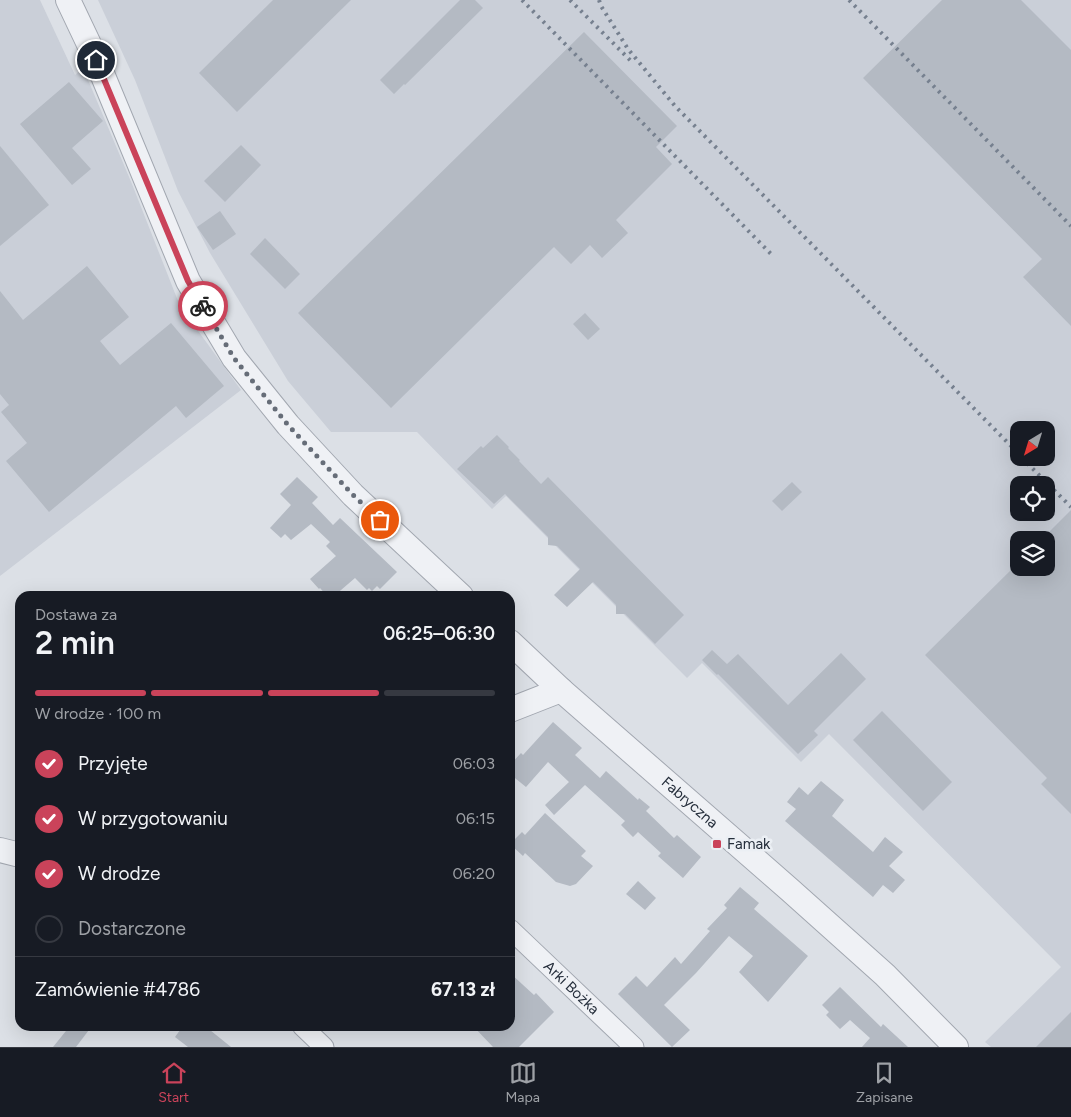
<!DOCTYPE html>
<html lang="pl">
<head>
<meta charset="utf-8">
<style>
	:root { --surface:#171b24; --page:#20242c; --text:#f1f3f6; --muted:#9ea1a6; --line:#363941; --accent:#ca435a }
	body { margin:0; font-family:Figtree,sans-serif; background:var(--page); color:var(--text); height:100vh; display:flex; flex-direction:column; font-size:19px; white-space:nowrap }
	* { box-sizing:border-box; margin:0 }
	p { font-size:16px; color:var(--muted) }
	.icon { flex:none; width:28px; height:28px; fill:none; stroke:currentColor; stroke-width:2; stroke-linecap:round; stroke-linejoin:round }
	.map { position:relative; flex:1; overflow:hidden }
	.drawer { position:absolute; left:15px; top:591px; width:500px; height:440px; display:flex; flex-direction:column; background:var(--surface); border-radius:15px; box-shadow:0 5px 20px #0002 }
	.drawer>* { flex:none }
	.needle { width:32px; rotate:218deg }
	.buttons { position:absolute; left:1010px; top:421px; display:grid; gap:10px }
	.buttons a { display:grid; place-items:center; width:45px; height:45px; border-radius:10px; background:var(--surface); box-shadow:0 5px 20px #0002; font-size:25px }
	.pin { position:absolute; display:grid; place-items:center; width:42px; height:42px; color:#fff; margin:-21px; border:2px solid #fff; border-radius:50%; box-shadow:0 1px 5px #0007 }
	.courier { position:absolute; display:grid; place-items:center; width:50px; height:50px; margin:-25px; border:4px solid #ca435a; border-radius:50%; background:#fff; color:#222; box-shadow:0 1px 6px #0007 }
	.head em { font-style:normal; font-weight:600 }
	.head div { display:flex; flex-direction:column-reverse }
	.head { display:flex; align-items:center; justify-content:space-between; height:85px; padding:0 20px }
	h1 { font-size:32px; font-weight:600; line-height:38px }
	.bar { display:grid; grid-template-columns:repeat(4,1fr); gap:8px 5px; align-content:center; height:60px; padding:0 20px }
	.bar i { height:6px; border-radius:4px; background:var(--line) }
	.bar .on { background:var(--accent) }
	.bar p { grid-column:span 4 }
	.line { display:flex; align-items:center; gap:12px; padding:0 20px; border-top:1px solid var(--line) }
	.line div { flex:1 }
	ol { padding:0 20px; list-style:none }
	li { display:flex; align-items:center; gap:15px; height:55px }
	li p { margin-inline-start:auto }
	li .icon { padding:5px; border-radius:50%; background:var(--accent); color:#fff; stroke-width:4 }
	li:last-child { color:var(--muted) }
	li i { width:28px; height:28px; border:2px solid var(--line); border-radius:50% }
	.menu { display:flex; justify-content:space-around; align-items:center; height:70px; border-top:1px solid var(--line); background:var(--surface); font-size:14px; color:var(--muted) }
	.menu a { display:grid; justify-items:center; gap:2px }
	.menu .on { color:var(--accent) }
	.map>svg:first-child { display:block }
	.built { fill:#cacfd8; fill-rule:evenodd }
	.building { fill:#b4bac3 }
	.lines { fill:none; stroke-linecap:round; stroke-linejoin:round }
	.minor-casing { stroke:#a2a7b0; stroke-width:21 }
	.tertiary-casing { stroke:#a2a7b0; stroke-width:26 }
	.minor { stroke:#eff1f5; stroke-width:19 }
	.tertiary { stroke:#eff1f5; stroke-width:24 }
	.rail { stroke:#76808f; stroke-width:4; stroke-dasharray:2.5 5; stroke-linecap:butt }
	.done { stroke:#666d78; stroke-width:5; stroke-dasharray:0 9 }
	.route { stroke:#ca435a; stroke-width:6 }
	.poi-dot { fill:#ca435a; stroke:#ebeff4; stroke-width:2 }
	.labels { text-anchor:middle; stroke-width:5; stroke-linejoin:round; paint-order:stroke }
	.street-label { font-size:15px; fill:#262f3c; stroke:#ebeff4 }
	.poi-label { font-size:15px; fill:#262f3c; stroke:#ebeff4; text-anchor:start }
</style>
</head>
<body>
<div class="map">
<svg width="1071" height="1047" viewBox="0 0 1071 1047">
	<rect width="100%" height="100%" fill="#dce0e6"/>
	<g class="built">
		<path d="M0,0H40L75,75L83,68L132,184L180,306L241,390L0,576Z"/>
		<path d="M98,0H1071V1047H991L985,1042L1061,967L829,734L801,762L702,663L687,678L506,496L492,509L417,432H331L288,381L210,253L178,191L135,80ZM1019,430H1046V458H1019ZM1019,485H1046V512H1019ZM1019,540H1046V568H1019Z"/>
	</g>
	<g class="building">
		<path d="M273,0H351L237,112L199,73Z"/>
		<path d="M460,0H475L483,8L405,85L404,84L394,94L380,80Z"/>
		<path d="M942,0H1021L1071,50V326L1023,277L1042,259L863,78Z"/>
		<path d="M584,32L677,126L656,147L672,164L616,220L628,233L602,258L590,245L571,264L554,247L391,408L298,313Z"/>
		<path d="M69,82L103,121L72,148L91,169L72,185L20,124Z"/>
		<path d="M241,145L261,165L225,202L204,181Z"/>
		<path d="M0,146L49,205L0,246Z"/>
		<path d="M220,211L236,234L213,250L197,227Z"/>
		<path d="M265,238L300,274L285,289L250,254Z"/>
		<path d="M87,266L129,317L100,341L120,365L171,323L224,386L186,418L176,406L49,512L6,461L27,443L1,412L9,405L0,394V291L23,320Z"/>
		<path d="M585,313L600,329L588,340L573,324Z"/>
		<path d="M497,435L509,447L508,448L520,460L519,461L541,484L548,477L684,615L655,644L625,614H616V605L593,582L567,607L554,595L580,569L557,546L548,545V537L505,494L494,504L457,469L481,446L483,448Z"/>
		<path d="M297,477L318,497L312,503L333,525L340,518L397,572L380,589L377,586L372,591L369,588L367,590L355,578L334,596H327L320,588L319,589L310,579L336,556L326,546L330,542L311,524L291,540L285,534L281,538L270,528L291,505L280,494Z"/>
		<path d="M792,482L802,492L782,511L772,501Z"/>
		<path d="M1071,510V814L1041,784L1047,778L925,655L1013,568H1046V535Z"/>
		<path d="M712,650L727,664L738,654L788,705L841,653L866,679L814,731L818,735L798,754L718,674L717,675L702,660Z"/>
		<path d="M882,711L952,782L923,811L853,740Z"/>
		<path d="M553,722L582,748L575,755L600,778L606,771L638,800L639,798L650,807L646,811L674,838L677,835L701,857L683,878L658,856L661,853L638,832L633,837L621,825L625,821L585,785L554,815L545,805L569,782L548,762L526,787L510,774V765L521,753L523,755Z"/>
		<path d="M821,781L844,800L832,816L873,852L885,837L903,852L889,866L905,880L893,893L883,885L873,897L785,821L796,809L787,802L799,787L808,795Z"/>
		<path d="M545,813L586,851L581,856L593,866L576,884L570,886L556,882L525,853L523,856L510,844L522,832L525,835Z"/>
		<path d="M638,881L656,898L645,910L626,894Z"/>
		<path d="M740,887L759,903L754,909L808,956L768,1002L739,972L753,956L729,936L696,973L664,1005L690,1030L672,1047L618,994L636,976L647,987L675,957L681,964L710,931L707,929L727,908L724,905Z"/>
		<path d="M510,973L534,995L536,993L554,1012L519,1047H493L473,1026H510Z"/>
		<path d="M840,987L881,1027L883,1024L908,1047H862L870,1038L850,1020L840,1029L826,1015L829,1012L822,1005Z"/>
		<path d="M1071,1012V1047H1036Z"/>
		<path d="M70,1026H92L76,1047H53Z"/>
		<path d="M183,1026H205L231,1047H188L175,1037Z"/>
	</g>
	<g class="lines">
		<g class="minor-casing">
			<g id="minor">
				<path id="s1" d="M510,929L634,1047"/>
				<path d="M302,1026L324,1047"/>
			</g>
		</g>
		<g class="tertiary-casing">
			<g id="tertiary">
				<path d="M68,0L96,59L188,281L234,358L288,425L353,495L461,596"/>
				<path id="s2" d="M510,642L561,690L790,890L885,975L956,1047"/>
				<path d="M510,710L561,690"/>
				<path d="M0,850L20,855"/>
			</g>
		</g>
		<use href="#minor" class="minor"/>
		<use href="#tertiary" class="tertiary"/>
		<g class="rail">
			<path d="M522,0L773,256"/>
			<path d="M570,0L631,61"/>
			<path d="M599,0L601,6L628,49L675,106L1019,454"/>
			<path d="M849,0L1071,226"/>
			<path d="M1022,458L1071,507"/>
		</g>
	</g>
	<g class="lines">
		<path class="done" d="M203,306L234,358L288,425L353,495L380,520"/>
		<path class="route" d="M96,60L188,281L203,306"/>
	</g>
	<rect class="poi-dot" x="712" y="839" width="10" height="10" rx="2.5"/>
	<g class="labels">
		<g class="street-label">
			<text dy="5" stroke="none"><textPath href="#s2" startOffset="241">Fabryczna</textPath></text>
			<text dy="5" stroke="none"><textPath href="#s1" startOffset="85">Arki Bożka</textPath></text>
		</g>
		<g class="poi-label">
			<text x="727" y="849">Famak</text>
		</g>
	</g>
</svg>
<div class="buttons">
<a><svg class="needle" viewBox="-14 -14 28 28"><path d="M0-13l5 13h-10z" fill="#e53935"/><path d="M0 13l5-13h-10z" fill="#9ea1a6"/></svg></a>
<a><svg class="icon" aria-label="locate" viewBox="0 0 24 24"><circle cx="12" cy="12" r="6"/><path d="M12 2v4M12 18v4M2 12h4M18 12h4"/></svg></a>
<a><svg class="icon" aria-label="layers" viewBox="0 0 24 24"><path d="M12 4l9 5-9 5-9-5zM3 14l9 5 9-5"/></svg></a>
</div>
<div class="pin" style="left:380px;top:520px;background:#ea580c"><svg class="icon" aria-label="bag" viewBox="0 0 24 24"><path d="M5 8h14l-1 12H6zM9 8a3 3 0 0 1 6 0"/></svg></div>
<div class="pin" style="left:96px;top:60px;background:#1f2937"><svg class="icon" aria-label="home" viewBox="0 0 24 24"><path d="M3 11l9-7 9 7M6 9v11h12V9"/></svg></div>
<div class="courier" style="left:203px;top:306px"><svg class="icon" aria-label="bike" viewBox="0 0 24 24"><circle cx="6" cy="16" r="4"/><circle cx="18" cy="16" r="4"/><path d="M6 16l4-8h5l3 8M10 8l3 8H6M13 5h3"/></svg></div>
<section class="drawer">
<div class="head"><div><h1>2 min</h1><p>Dostawa za</p></div><em>06:25–06:30</em></div>
<div class="bar"><i class="on"></i><i class="on"></i><i class="on"></i><i></i><p>W drodze · 100 m</p></div>
<ol>
<li><svg class="icon" aria-label="check" viewBox="0 0 24 24"><path d="M5 12l5 5 9-10"/></svg>Przyjęte<p>06:03</p></li>
<li><svg class="icon" aria-label="check" viewBox="0 0 24 24"><path d="M5 12l5 5 9-10"/></svg>W przygotowaniu<p>06:15</p></li>
<li><svg class="icon" aria-label="check" viewBox="0 0 24 24"><path d="M5 12l5 5 9-10"/></svg>W drodze<p>06:20</p></li>
<li><i></i>Dostarczone</li>
</ol>
<div class="line" style="height:65px"><div>Zamówienie #4786</div><b>67.13 zł</b></div>
</section>
</div>
<nav class="menu">
<a class="on"><svg class="icon" aria-label="home" viewBox="0 0 24 24"><path d="M3 11l9-7 9 7M6 9v11h12V9"/></svg>Start</a>
<a><svg class="icon" aria-label="map" viewBox="0 0 24 24"><path d="M3 6l6-2 6 2 6-2v14l-6 2-6-2-6 2zM9 4v14M15 6v14"/></svg>Mapa</a>
<a><svg class="icon" aria-label="saved" viewBox="0 0 24 24"><path d="M7 4h10v16l-5-4-5 4z"/></svg>Zapisane</a>
</nav>
</body>
</html>
